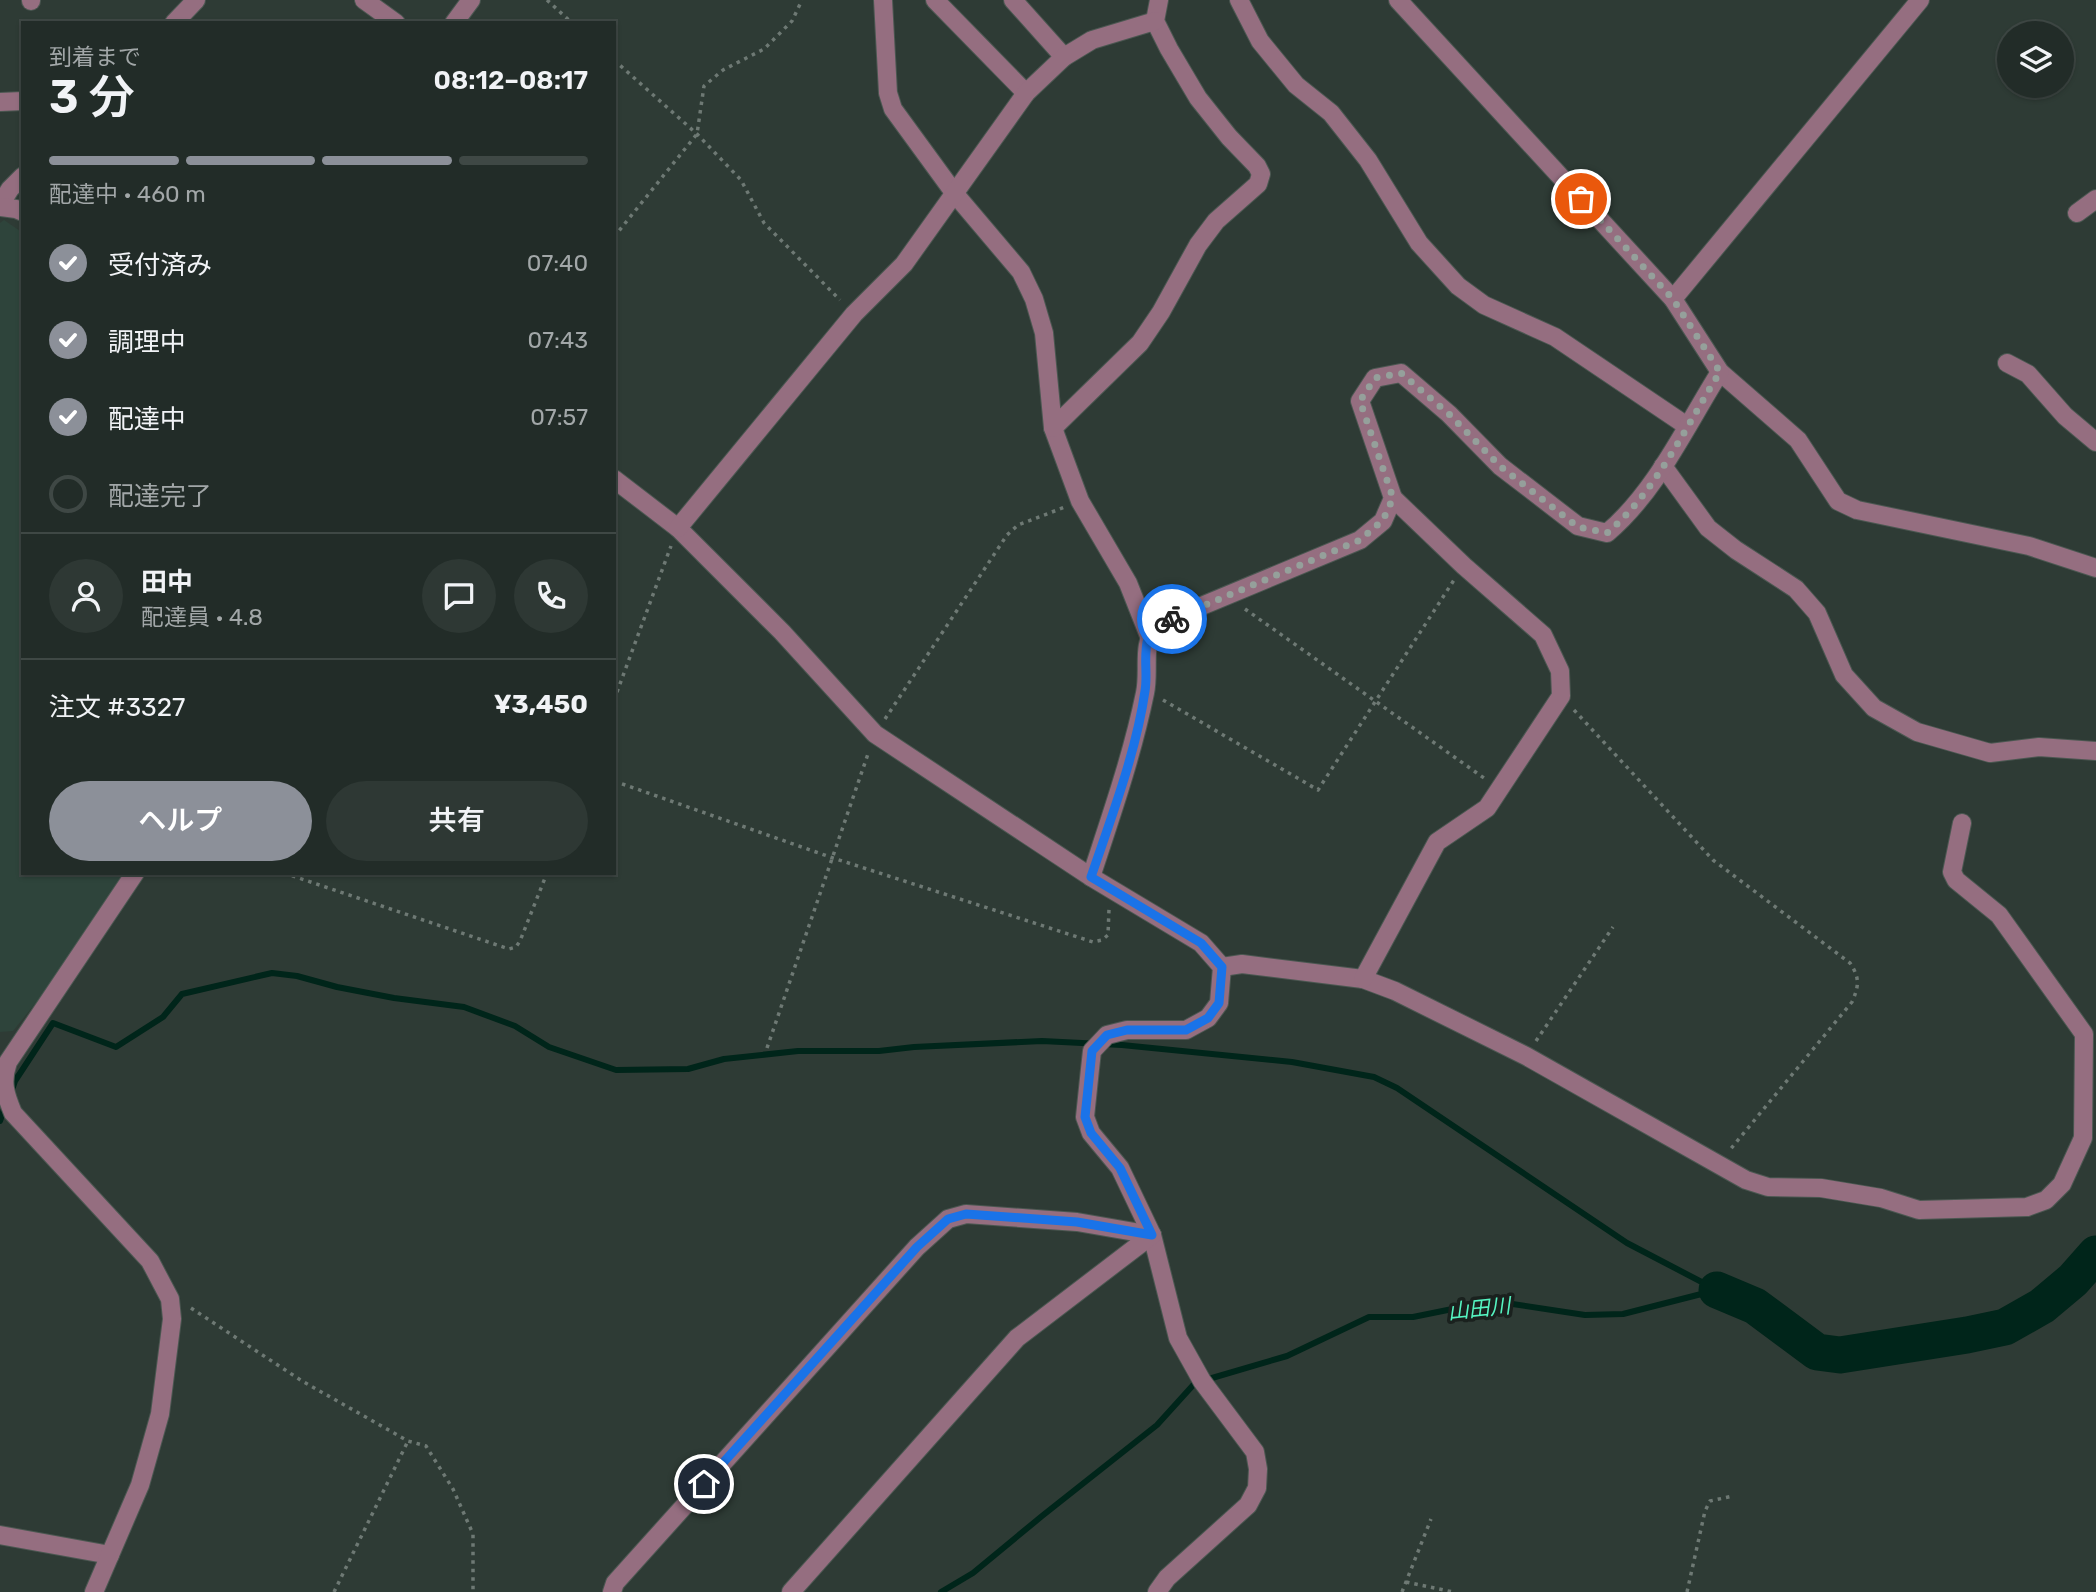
<!DOCTYPE html>
<html lang="ja">
<head>
<meta charset="utf-8">
<style>
	:root { --surface:#222c28; --page:#2e3834; --text:#f1f3f6; --muted:#a2a7a8; --line:#3f4845; --accent:#8c9099 }
	body { margin:0; font-family:Rubik,"Noto Sans JP",sans-serif; background:var(--page); color:var(--text); height:100vh; display:flex; flex-direction:column; font-size:26px; white-space:nowrap }
	* { box-sizing:border-box; margin:0 }
	p { font-size:23px; color:var(--muted) }
	.icon { flex:none; width:38px; height:38px; fill:none; stroke:currentColor; stroke-width:2; stroke-linecap:round; stroke-linejoin:round }
	.map { position:relative; flex:1; overflow:hidden }
	.drawer { position:absolute; left:21px; top:21px; width:595px; height:854px; display:flex; flex-direction:column; background:var(--surface); border-radius:0px; box-shadow:0 2px 5px #0004,0 0 0 2px var(--line) }
	.drawer>* { flex:none }
	.fabs { position:absolute; left:1997px; top:21px; display:grid; gap:14px }
	.fabs a { display:grid; place-items:center; width:77px; height:77px; border-radius:50%; background:var(--surface); box-shadow:0 2px 5px #0004,0 0 0 2px var(--line); font-size:35px }
	.pin { position:absolute; display:grid; place-items:center; width:60px; height:60px; color:#fff; margin:-30px; border:4px solid #fff; border-radius:50%; box-shadow:0 2px 7px #0007 }
	.courier { position:absolute; display:grid; place-items:center; width:70px; height:70px; margin:-35px; border:5px solid #1a73e8; border-radius:50%; background:#fff; color:#222; box-shadow:0 2px 9px #0007 }
	.headline em { font-style:normal; font-weight:600 }
	.headline div { display:flex; flex-direction:column-reverse }
	.headline { display:flex; align-items:center; justify-content:space-between; height:119px; padding:0 28px }
	h1 { font-size:46px; font-weight:600; line-height:52px }
	.bar { display:grid; grid-template-columns:repeat(4,1fr); gap:10px 7px; align-content:center; height:84px; padding:0 28px }
	.bar i { height:9px; border-radius:5px; background:var(--line) }
	.bar .active { background:var(--accent) }
	.bar p { grid-column:span 4 }
	.line { display:flex; align-items:center; gap:18px; padding:0 28px; border-top:2px solid var(--line) }
	.line div { flex:1 }
	.round { display:grid; place-items:center; flex:none; width:74px; height:74px; border-radius:37px; background:var(--page) }
	ol { padding:0 28px; list-style:none }
	li { display:flex; align-items:center; gap:21px; height:77px }
	li p { margin-inline-start:auto }
	li .icon { padding:7px; border-radius:50%; background:var(--accent); color:#fff; stroke-width:4 }
	li:last-child { color:var(--muted) }
	li i { width:38px; height:38px; border:4px solid var(--line); border-radius:50% }
	.action { display:flex; gap:14px; margin-top:auto; padding:14px 28px }
	.action a { flex:1; height:80px; border-radius:42px; background:var(--accent); color:#fff; font-size:28px; font-weight:600; line-height:80px; text-align:center }
	.action a+a { background:var(--page); color:var(--text) }
	.map>svg:first-child { display:block }
	.built { fill:#2e443b }
	.lines { fill:none; stroke-linecap:round; stroke-linejoin:round }
	.stream { stroke:#00251a; stroke-width:6 }
	.river { stroke:#00251a; stroke-width:37 }
	.minor-casing { stroke:#4b5751; stroke-width:20 }
	.path { stroke:#6e7974; stroke-width:3.5; stroke-dasharray:3.5 5; stroke-linecap:butt }
	.minor { stroke:#956e80; stroke-width:18 }
	.done { stroke:#95a09b; stroke-width:7; stroke-dasharray:0 12.6 }
	.route { stroke:#1a73e8; stroke-width:9 }
	.labels { text-anchor:middle; stroke-width:7; stroke-linejoin:round; paint-order:stroke }
	.water-label { font-size:21px; font-style:italic; fill:#55f4c1; stroke:#1a211e }
</style>
</head>
<body>
<div class="map">
<svg width="2096" height="1592" viewBox="0 0 2096 1592">
	<rect width="100%" height="100%" fill="#2e3b35"/>
	<path class="built" d="M4,220L23,233V873H123L54,980L13,1031L0,1032V223Z"/>
	<g class="lines">
		<g class="stream">
			<path d="M11,1093L15,1081L53,1023L116,1047L163,1017L182,994L272,973L297,976L337,987L394,998L464,1007L515,1026L549,1047L616,1070L688,1069L724,1059L798,1051H879L914,1047L1042,1041L1122,1045L1292,1062L1374,1077L1397,1088L1627,1243L1717,1290"/>
			<path d="M0,1121L5,1106"/>
			<path d="M941,1592L973,1573L1042,1516L1157,1425L1195,1383L1287,1356L1369,1317H1413L1482,1303H1506L1585,1315L1623,1314L1717,1290"/>
		</g>
		<path class="river" d="M1717,1290L1755,1306L1817,1352L1840,1355L1967,1335L2005,1327L2042,1306L2073,1280L2096,1254"/>
		<g class="minor-casing">
			<g id="minor">
				<path d="M364,0L396,23"/>
				<path d="M883,0L888,93L893,109L955,194L1021,272L1034,299L1044,333L1053,428L1080,501L1128,583L1149,636"/>
				<path d="M935,0L1026,93"/>
				<path d="M1013,0L1064,57"/>
				<path d="M1239,0L1260,41L1296,85L1331,113L1368,160L1419,243L1458,286L1484,305L1555,337L1687,426"/>
				<path d="M1398,0L1673,299L1720,372L1798,440L1838,501L1857,510L2029,546L2096,568"/>
				<path d="M31,1V0"/>
				<path d="M174,23L196,0"/>
				<path d="M454,23L471,0"/>
				<path d="M0,102L23,101"/>
				<path d="M0,205L10,189L23,176"/>
				<path d="M0,207L16,209L23,212"/>
				<path d="M2077,213L2096,199"/>
				<path d="M1673,299L1920,0"/>
				<path d="M2007,363L2028,374L2065,416L2096,442"/>
				<path d="M1053,428L1140,343L1161,312L1198,245L1216,221L1258,184L1261,174L1257,166L1229,137L1198,98L1169,49L1155,21L1159,0"/>
				<path d="M1663,466L1708,528L1736,550L1796,589L1817,613L1844,675L1874,708L1917,732L1990,753L2039,747L2096,751"/>
				<path d="M614,479L678,528L782,632L875,734L1091,877L1201,943L1222,967L1219,1003L1208,1018L1186,1030H1127L1107,1035L1092,1051L1090,1069L1085,1117L1091,1133L1120,1168L1152,1235L1178,1338L1202,1381L1255,1452L1258,1469L1257,1488L1248,1505L1167,1578L1157,1592"/>
				<path d="M678,528L854,314L904,264L1026,93L1064,57L1092,40L1155,21"/>
				<path d="M1091,877C1111,816 1132,756 1145,693C1150,669 1141,647 1156,625L1360,540L1383,521L1393,498L1360,401L1375,378L1401,373L1449,414L1500,466L1578,526L1607,533C1656,492 1686,426 1720,372"/>
				<path d="M1222,967L1242,964L1363,979L1395,991L1526,1056L1746,1180L1768,1187L1821,1188L1881,1198L1919,1210L2027,1207L2046,1200L2062,1184L2083,1138L2084,1034L1999,915L1956,880L1952,872L1962,823"/>
				<path d="M1363,979L1437,842L1487,808L1561,696L1560,671L1543,635L1464,566L1393,498"/>
				<path d="M0,1535L110,1555"/>
				<path d="M94,1592L140,1485L160,1414L172,1319L170,1299L150,1261L13,1113C5,1094 1,1082 8,1062L135,873"/>
				<path d="M612,1592L615,1583L917,1247L948,1219L966,1214L1077,1222L1152,1235"/>
				<path d="M791,1592L1017,1338L1152,1235"/>
			</g>
		</g>
		<g class="path">
			<path d="M547,0L572,23"/>
			<path d="M614,60L697,134L741,180L764,223L840,300"/>
			<path d="M614,237L697,134L704,86L723,70L764,49L792,21L802,0"/>
			<path d="M1245,609L1484,778"/>
			<path d="M614,700L671,546"/>
			<path d="M1163,700L1318,790L1454,580"/>
			<path d="M1574,710L1713,860L1850,963C1860,978 1859,986 1852,1002L1729,1151"/>
			<path d="M885,719L1007,535L1018,525L1065,507"/>
			<path d="M614,781L833,858L1093,942L1102,940L1108,935L1109,909"/>
			<path d="M284,873L509,949L516,947L520,941L547,873"/>
			<path d="M1536,1041L1613,927"/>
			<path d="M767,1048L869,751"/>
			<path d="M191,1308L302,1381L408,1441L426,1446L453,1489L473,1534V1592"/>
			<path d="M1406,1582L1453,1592"/>
			<path d="M334,1592L408,1441"/>
			<path d="M1402,1592L1431,1519"/>
			<path d="M1687,1592L1705,1511L1710,1501L1733,1496"/>
		</g>
		<use href="#minor" class="minor"/>
	</g>
	<g class="lines">
		<path class="done" d="M1172,619L1360,540L1383,520L1393,498L1360,401L1375,378L1401,373L1449,414L1500,466L1578,527L1607,533C1656,492 1686,426 1720,372L1673,299L1581,199"/>
		<path class="route" d="M704,1484L917,1247L948,1219L966,1214L1077,1222L1152,1235L1120,1168L1091,1133L1085,1117L1092,1051L1107,1035L1127,1030H1186L1208,1018L1219,1003L1222,967L1201,943L1091,877C1111,818 1136,753 1145,691C1148,674 1143,656 1148,638C1152,626 1161,623 1172,619"/>
	</g>
	<g class="labels">
		<g class="water-label">
			<text transform="translate(1479 1309) rotate(-6)" y="7">山田川</text>
		</g>
	</g>
</svg>
<div class="fabs">
<a><svg class="icon" aria-label="layers" viewBox="0 0 24 24"><path d="M12 4l9 5-9 5-9-5zM3 14l9 5 9-5"/></svg></a>
</div>
<div class="pin" style="left:1581px;top:199px;background:#ea580c"><svg class="icon" aria-label="bag" viewBox="0 0 24 24"><path d="M5 8h14l-1 12H6zM9 8a3 3 0 0 1 6 0"/></svg></div>
<div class="pin" style="left:704px;top:1484px;background:#1f2937"><svg class="icon" aria-label="home" viewBox="0 0 24 24"><path d="M3 11l9-7 9 7M6 9v11h12V9"/></svg></div>
<div class="courier" style="left:1172px;top:619px"><svg class="icon" aria-label="bike" viewBox="0 0 24 24"><circle cx="6" cy="16" r="4"/><circle cx="18" cy="16" r="4"/><path d="M6 16l4-8h5l3 8M10 8l3 8H6M13 5h3"/></svg></div>
<section class="drawer">
<div class="headline"><div><h1>3 分</h1><p>到着まで</p></div><em>08:12–08:17</em></div>
<div class="bar"><i class="active"></i><i class="active"></i><i class="active"></i><i></i><p>配達中 · 460 m</p></div>
<ol>
<li><svg class="icon" aria-label="check" viewBox="0 0 24 24"><path d="M5 12l5 5 9-10"/></svg>受付済み<p>07:40</p></li>
<li><svg class="icon" aria-label="check" viewBox="0 0 24 24"><path d="M5 12l5 5 9-10"/></svg>調理中<p>07:43</p></li>
<li><svg class="icon" aria-label="check" viewBox="0 0 24 24"><path d="M5 12l5 5 9-10"/></svg>配達中<p>07:57</p></li>
<li><i></i>配達完了</li>
</ol>
<div class="line" style="height:126px"><a class="round"><svg class="icon" aria-label="person" viewBox="0 0 24 24"><circle cx="12" cy="8" r="4"/><path d="M4 21q1-7 8-7t8 7"/></svg></a><div><b>田中</b><p>配達員 · 4.8</p></div><a class="round"><svg class="icon" aria-label="chat" viewBox="0 0 24 24"><path d="M4 5h16v11H9l-5 4z"/></svg></a><a class="round"><svg class="icon" aria-label="phone" viewBox="0 0 24 24"><path d="M5 4h4l2 5-3 2q2 4 5 5l2-3 5 2v4C11 20 4 13 5 4z"/></svg></a></div>
<div class="line" style="height:91px"><div>注文 #3327</div><b>¥3,450</b></div>
<div class="action"><a>ヘルプ</a><a>共有</a></div>
</section>
</div>
</body>
</html>
